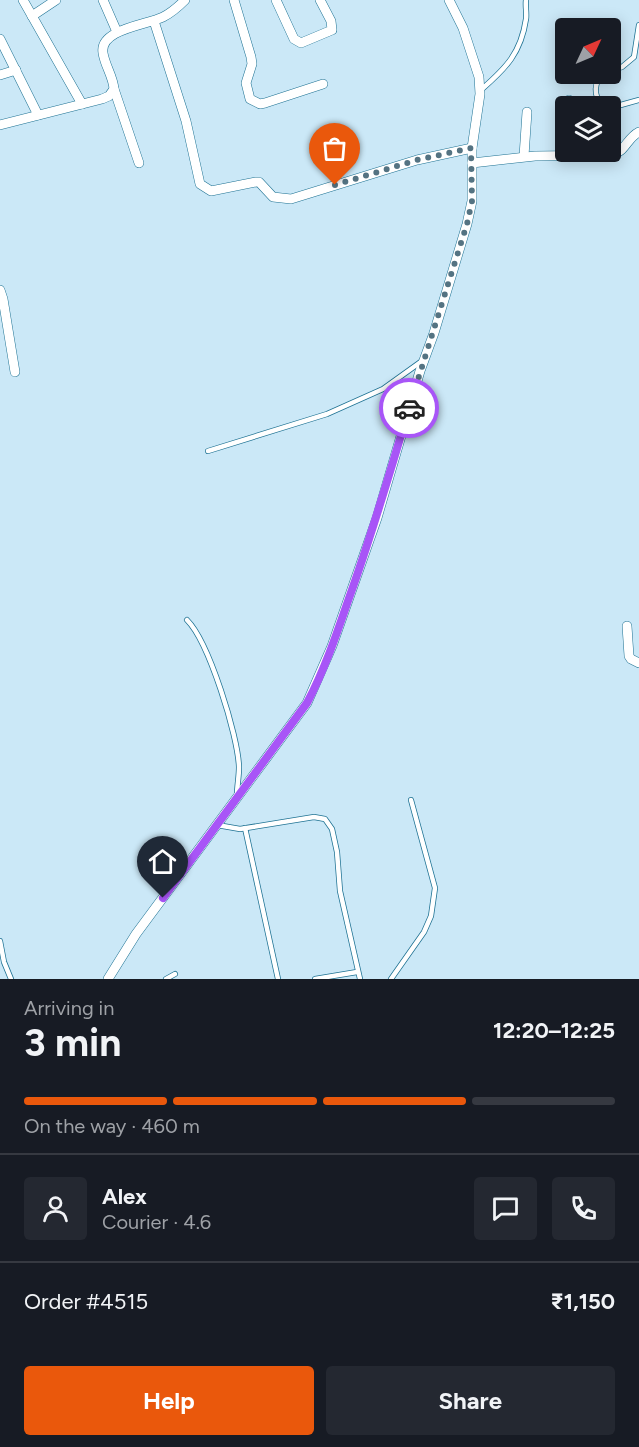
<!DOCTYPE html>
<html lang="en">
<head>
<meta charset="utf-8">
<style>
	:root { --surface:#171b24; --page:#242831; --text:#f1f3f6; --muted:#9ea1a6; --line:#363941; --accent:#ea580c }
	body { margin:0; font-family:Figtree,sans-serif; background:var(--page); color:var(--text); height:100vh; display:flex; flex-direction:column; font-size:22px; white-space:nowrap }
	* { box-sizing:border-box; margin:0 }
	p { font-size:20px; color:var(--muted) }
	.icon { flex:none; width:33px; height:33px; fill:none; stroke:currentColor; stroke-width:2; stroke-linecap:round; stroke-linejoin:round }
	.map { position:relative; height:979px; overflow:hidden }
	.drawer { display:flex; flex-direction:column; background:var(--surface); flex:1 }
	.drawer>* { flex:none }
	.needle { width:39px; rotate:46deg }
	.tools { position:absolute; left:555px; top:18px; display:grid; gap:12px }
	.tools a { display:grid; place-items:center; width:66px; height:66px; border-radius:6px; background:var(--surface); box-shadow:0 3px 15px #0003; font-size:30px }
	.pin { position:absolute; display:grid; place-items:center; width:51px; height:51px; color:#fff; margin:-62px -26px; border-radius:50% 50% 50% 0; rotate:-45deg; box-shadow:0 0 6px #0007 }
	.pin .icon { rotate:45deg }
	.courier { position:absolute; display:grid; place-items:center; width:60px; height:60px; margin:-30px; border:4px solid #a855f7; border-radius:50%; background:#fff; color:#222; box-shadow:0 2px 8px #0007 }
	.headline em { font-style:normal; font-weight:700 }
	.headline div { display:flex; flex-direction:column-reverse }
	.headline { display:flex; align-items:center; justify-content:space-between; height:102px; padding:0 24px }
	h1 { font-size:39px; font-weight:700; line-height:45px }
	.bar { display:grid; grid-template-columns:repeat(4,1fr); gap:9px 6px; align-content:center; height:72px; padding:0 24px }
	.bar i { height:8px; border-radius:4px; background:var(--line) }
	.bar .active { background:var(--accent) }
	.bar p { grid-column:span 4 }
	.line { display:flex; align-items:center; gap:15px; padding:0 24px; border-top:2px solid var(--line) }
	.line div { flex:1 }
	.round { display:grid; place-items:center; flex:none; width:63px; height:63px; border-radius:6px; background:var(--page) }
	.primary-button { display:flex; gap:12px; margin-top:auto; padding:12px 24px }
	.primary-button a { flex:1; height:69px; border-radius:6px; background:var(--accent); color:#fff; font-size:24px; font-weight:700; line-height:69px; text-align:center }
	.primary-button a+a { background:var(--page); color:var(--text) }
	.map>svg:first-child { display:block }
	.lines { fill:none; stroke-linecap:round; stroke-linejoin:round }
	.lane-casing { stroke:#1e7293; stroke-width:6 }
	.street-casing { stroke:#1e7293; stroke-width:10 }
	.lane { stroke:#fff; stroke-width:4.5 }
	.street { stroke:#fff; stroke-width:9 }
	.done { stroke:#547382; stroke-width:6; stroke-dasharray:0 10.8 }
	.route { stroke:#a855f7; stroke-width:8 }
</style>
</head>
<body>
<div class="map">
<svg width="639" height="979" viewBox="0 0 639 979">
	<rect width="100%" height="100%" fill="#cbe8f7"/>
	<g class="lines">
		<g class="lane-casing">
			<g id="lane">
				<path d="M610,71L622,67L634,57L639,25"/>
				<path d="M482,89C506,68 521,53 526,19C527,13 525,6 526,0"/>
				<path d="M603,106C593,96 593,81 605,74"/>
				<path d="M610,108L639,100"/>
				<path d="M208,451L327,414L383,389L422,361"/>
				<path d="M187,620C209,642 238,736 239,767C239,777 237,786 237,795"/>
				<path d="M217,825L240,829L314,817L325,819L332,829L337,852L340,891L360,979"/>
				<path d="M245,828L278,979"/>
				<path d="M0,941L4,962L11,979"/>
				<path d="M166,979L175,974"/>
				<path d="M315,979L357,972"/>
				<path d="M391,979L424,932L431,916L435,888L411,800"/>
			</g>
		</g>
		<g class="street-casing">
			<g id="street">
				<path d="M23,0L82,104"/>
				<path d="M103,0L117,32"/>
				<path d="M234,0L251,57L252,64L246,83L250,99L260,104L265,103L323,84"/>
				<path d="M276,0L294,39L301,43L332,30L331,21L320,0"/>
				<path d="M32,16L56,0"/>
				<path d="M154,21L186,121L200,184L211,191L256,182H259L273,197L291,199L417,160L472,148"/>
				<path d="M0,39L38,115"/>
				<path d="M0,75L16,70"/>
				<path d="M114,89L139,163"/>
				<path d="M569,106V100"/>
				<path d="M0,125L102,99L109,96L114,89C113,76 105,66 103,53C99,29 147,25 163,17C171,13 178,7 185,0"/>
				<path d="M524,156L527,112"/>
				<path d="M472,163L535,156L612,155C625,152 627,138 639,132"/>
				<path d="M0,290L3,299L15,372"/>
				<path d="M627,626L629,656L631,659L639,663"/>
				<path d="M108,979L136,934L307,703L332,646L377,518L420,371L434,333L467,224L472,201V148L480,94L479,77L463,28L449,0"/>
			</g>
		</g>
		<use href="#lane" class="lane"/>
		<use href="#street" class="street"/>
	</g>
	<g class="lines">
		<path class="done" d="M335,185L417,160L471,148L472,201L467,224L409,408"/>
		<path class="route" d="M163,898L307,703C324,671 336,636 348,601C371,537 390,473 409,408"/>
	</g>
</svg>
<div class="tools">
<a><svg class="needle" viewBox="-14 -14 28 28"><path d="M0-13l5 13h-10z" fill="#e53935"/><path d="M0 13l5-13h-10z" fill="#9ea1a6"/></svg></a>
<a><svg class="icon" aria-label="layers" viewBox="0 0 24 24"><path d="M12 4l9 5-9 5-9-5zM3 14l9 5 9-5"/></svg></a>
</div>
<div class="pin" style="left:335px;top:185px;background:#ea580c"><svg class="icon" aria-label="bag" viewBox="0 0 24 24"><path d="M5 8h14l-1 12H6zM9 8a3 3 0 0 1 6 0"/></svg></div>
<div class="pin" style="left:163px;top:898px;background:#1f2937"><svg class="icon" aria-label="home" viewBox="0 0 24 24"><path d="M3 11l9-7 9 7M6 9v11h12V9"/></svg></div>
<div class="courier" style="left:409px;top:408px"><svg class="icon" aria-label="car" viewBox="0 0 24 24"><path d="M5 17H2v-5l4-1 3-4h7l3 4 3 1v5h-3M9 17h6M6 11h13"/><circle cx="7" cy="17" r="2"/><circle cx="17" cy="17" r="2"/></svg></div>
</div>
<section class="drawer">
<div class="headline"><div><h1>3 min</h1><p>Arriving in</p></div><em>12:20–12:25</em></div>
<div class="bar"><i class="active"></i><i class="active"></i><i class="active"></i><i></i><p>On the way · 460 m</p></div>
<div class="line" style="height:108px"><a class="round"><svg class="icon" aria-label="person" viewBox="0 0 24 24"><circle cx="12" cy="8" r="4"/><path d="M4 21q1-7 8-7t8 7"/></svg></a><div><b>Alex</b><p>Courier · 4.6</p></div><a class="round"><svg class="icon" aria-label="chat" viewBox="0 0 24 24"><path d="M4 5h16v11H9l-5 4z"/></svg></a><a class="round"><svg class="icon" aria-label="phone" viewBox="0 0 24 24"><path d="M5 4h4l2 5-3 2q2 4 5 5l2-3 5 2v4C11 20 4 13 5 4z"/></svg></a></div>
<div class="line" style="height:78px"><div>Order #4515</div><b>₹1,150</b></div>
<div class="primary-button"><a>Help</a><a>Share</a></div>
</section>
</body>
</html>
